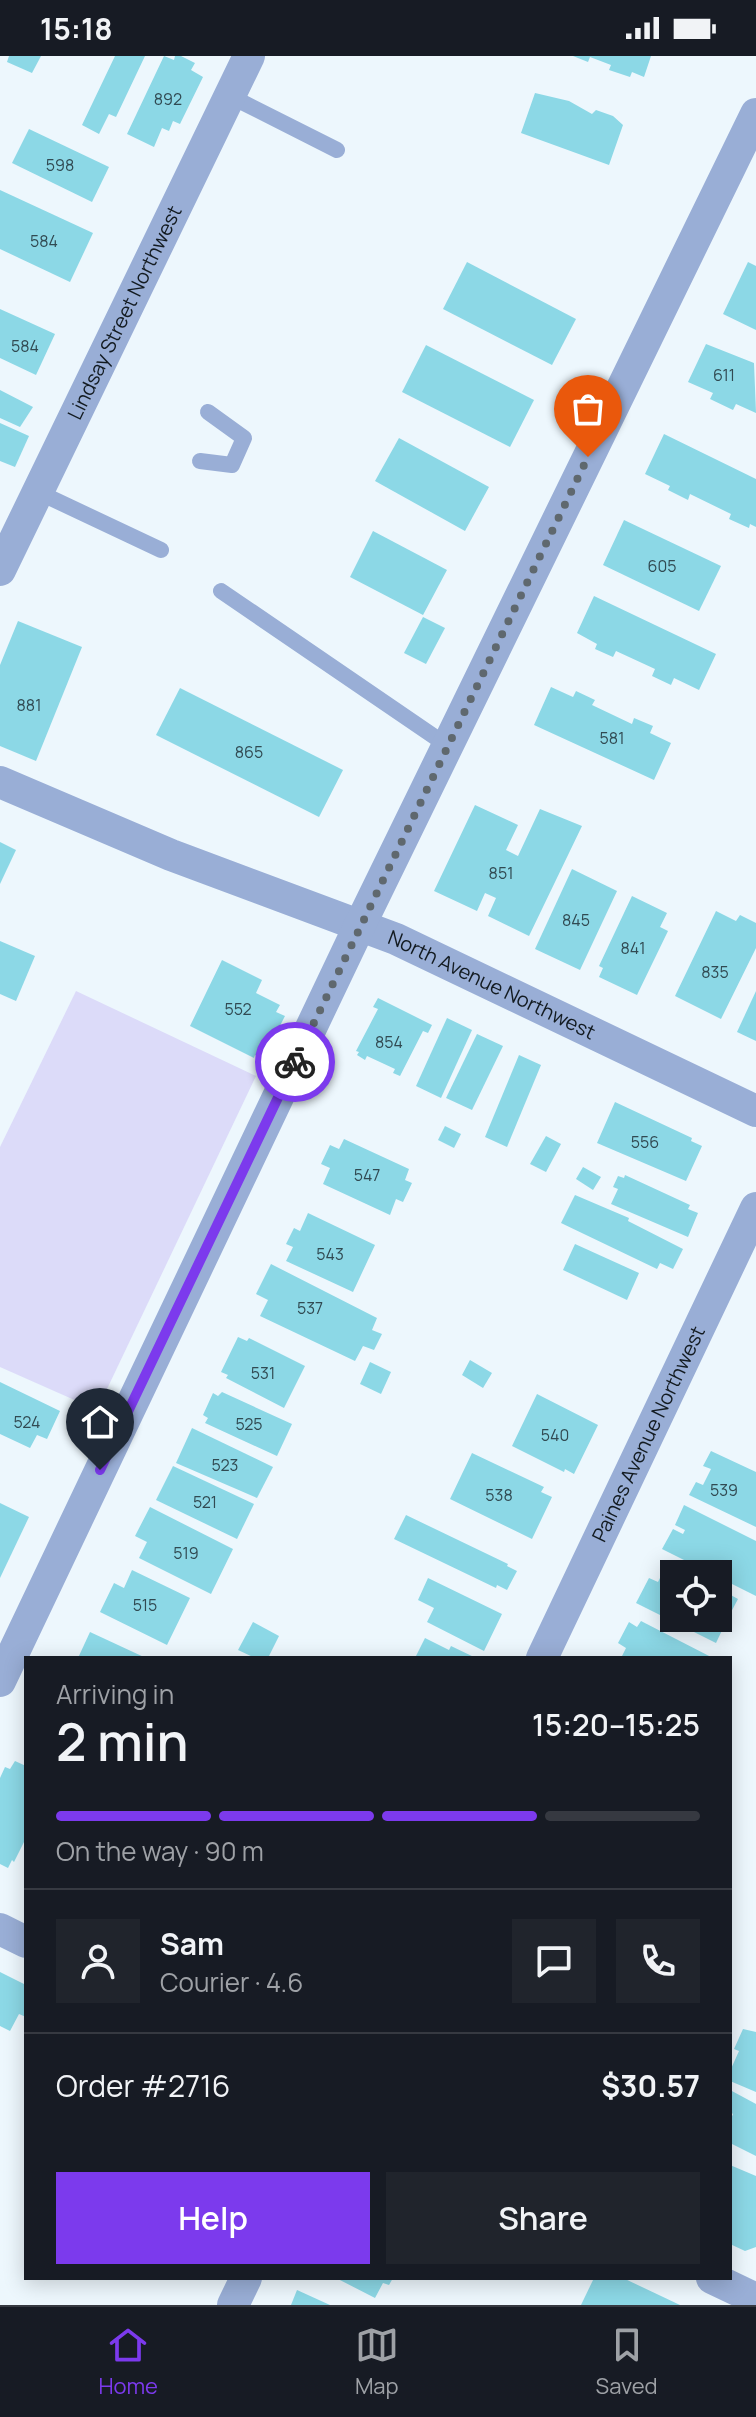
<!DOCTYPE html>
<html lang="en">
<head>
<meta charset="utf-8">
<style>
	:root { --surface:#171b24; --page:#20242c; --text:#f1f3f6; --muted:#9ea1a6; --line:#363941; --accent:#7c3aed }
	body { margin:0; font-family:Manrope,sans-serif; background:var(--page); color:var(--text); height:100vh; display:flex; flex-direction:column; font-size:30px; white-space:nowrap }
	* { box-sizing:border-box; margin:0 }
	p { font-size:26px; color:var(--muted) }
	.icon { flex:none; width:44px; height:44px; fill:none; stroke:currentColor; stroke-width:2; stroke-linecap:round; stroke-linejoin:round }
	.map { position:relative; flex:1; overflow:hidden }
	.panel { position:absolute; left:24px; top:1600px; width:708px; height:624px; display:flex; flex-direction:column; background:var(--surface); border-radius:0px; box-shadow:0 4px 20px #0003 }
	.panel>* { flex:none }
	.controls { position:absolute; left:660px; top:1504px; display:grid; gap:16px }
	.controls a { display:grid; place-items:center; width:72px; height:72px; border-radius:0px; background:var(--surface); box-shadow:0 4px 20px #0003; font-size:40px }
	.pin { position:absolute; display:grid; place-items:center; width:68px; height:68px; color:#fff; margin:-82px -34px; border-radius:50% 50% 50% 0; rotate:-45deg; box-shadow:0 0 8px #0007 }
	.pin .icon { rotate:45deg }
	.courier { position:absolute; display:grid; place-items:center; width:80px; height:80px; margin:-40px; border:6px solid #7c3aed; border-radius:50%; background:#fff; color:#222; box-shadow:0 2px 10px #0007 }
	.headline em { font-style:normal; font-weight:600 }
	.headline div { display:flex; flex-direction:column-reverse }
	.headline { display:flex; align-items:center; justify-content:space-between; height:136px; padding:0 32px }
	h1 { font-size:52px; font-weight:600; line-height:60px }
	.bar { display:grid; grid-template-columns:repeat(4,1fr); gap:12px 8px; align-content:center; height:96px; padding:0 32px }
	.bar i { height:10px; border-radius:6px; background:var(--line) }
	.bar .active { background:var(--accent) }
	.bar p { grid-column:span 4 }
	.line { display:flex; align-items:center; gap:20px; padding:0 32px; border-top:2px solid var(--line) }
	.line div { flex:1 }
	.round { display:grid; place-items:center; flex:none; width:84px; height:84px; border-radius:0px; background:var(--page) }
	.action { display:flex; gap:16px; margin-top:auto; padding:16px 32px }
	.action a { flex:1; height:92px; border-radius:0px; background:var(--accent); color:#fff; font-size:32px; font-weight:600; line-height:92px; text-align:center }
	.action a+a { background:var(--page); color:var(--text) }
	.status { display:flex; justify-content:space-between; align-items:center; height:56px; padding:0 40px; background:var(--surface); direction:ltr }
	.status svg { height:22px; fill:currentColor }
	.menu { display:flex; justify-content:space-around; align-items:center; height:112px; border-top:2px solid var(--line); background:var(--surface); font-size:22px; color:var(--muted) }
	.menu a { display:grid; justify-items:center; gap:4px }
	.menu .active { color:var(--accent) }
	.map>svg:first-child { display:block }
	.green { fill:#dcdbf9 }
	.building { fill:#8cd8e6 }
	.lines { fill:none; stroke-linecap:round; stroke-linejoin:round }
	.service { stroke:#99aed6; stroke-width:16 }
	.minor { stroke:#99aed6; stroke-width:32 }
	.done { stroke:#5f686e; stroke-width:8; stroke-dasharray:0 14.4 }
	.route { stroke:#7c3aed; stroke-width:10 }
	.labels { text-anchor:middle; stroke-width:7; stroke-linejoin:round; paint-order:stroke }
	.number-label { font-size:16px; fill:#314a52 }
	.street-label { font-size:20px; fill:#131b21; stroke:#fff }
</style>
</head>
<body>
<div class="status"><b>15:18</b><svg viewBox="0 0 49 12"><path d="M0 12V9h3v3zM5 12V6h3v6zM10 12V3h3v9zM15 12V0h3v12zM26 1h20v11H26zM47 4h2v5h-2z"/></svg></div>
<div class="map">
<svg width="756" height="2249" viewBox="0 0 756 2249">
	<rect width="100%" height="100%" fill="#edf7fd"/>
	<path class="green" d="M76,935L256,1020L97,1354L0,1311V1091Z"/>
	<g class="building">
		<path d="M9,0H41L32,17L7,6Z"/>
		<path d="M115,0H145L116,61L109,58L99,78L82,69Z"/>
		<path d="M164,0L174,4L175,0H181L195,7L191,14L203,21L180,68L173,65L169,75L162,72L154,91L127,78Z"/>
		<path d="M573,0H651L644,21L632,16L630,21L609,14L611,9L590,1L588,6Z"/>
		<path d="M535,37L569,45L592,58L596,54L613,60L623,69L609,109L521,77Z"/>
		<path d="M29,73L109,111L92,146L12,107Z"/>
		<path d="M0,134L93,177L70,226L0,193Z"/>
		<path d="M467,206L576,263L552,309L443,253Z"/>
		<path d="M748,206L756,210V274L723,258Z"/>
		<path d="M0,253L55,278L36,319L0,302Z"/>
		<path d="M706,288L754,307L756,357L736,348L733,354L710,343L713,337L688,326Z"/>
		<path d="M426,289L534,344L510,391L402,336Z"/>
		<path d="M0,334L33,351L20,371L0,362Z"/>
		<path d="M0,367L29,380L15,411L0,405Z"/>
		<path d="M664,378L756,423V471L750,468L749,472L729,463L731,458L690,438L688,444L668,434L670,430L645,418Z"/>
		<path d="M399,382L489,431L465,475L375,425Z"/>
		<path d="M624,464L721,510L699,555L603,509Z"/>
		<path d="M373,475L447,514L423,559L350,521Z"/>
		<path d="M594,540L716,598L699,634L674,622L671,629L652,620L655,613L616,595L613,601L595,593L597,588L577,577Z"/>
		<path d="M423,561L445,572L426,608L404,597Z"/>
		<path d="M18,565L82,591L36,705L0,690V609Z"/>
		<path d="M551,631L573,641L576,635L595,644L592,649L632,668L634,662L653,670L650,677L671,687L654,724L534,669Z"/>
		<path d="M180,632L343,714L319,761L156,679Z"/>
		<path d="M475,749L518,769L506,794L518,800L540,753L582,770L529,880L488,860L496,842L485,837L477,855L434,835Z"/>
		<path d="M0,786L16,794L0,828Z"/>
		<path d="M572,813L617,835L580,914L535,893Z"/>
		<path d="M632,840L667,857L660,871L668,875L637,939L599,921L603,912L599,910Z"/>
		<path d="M716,855L736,865L740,859L756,867V892L721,963L675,940Z"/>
		<path d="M0,885L35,900L16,945L0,938Z"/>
		<path d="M222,904L262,924L256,937L280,949L276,956L285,960L263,1003L255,999L254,1002L190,970Z"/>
		<path d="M756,935V985L737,976Z"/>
		<path d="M378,942L432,969L428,977L423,975L400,1020L393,1017L395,1013L367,1000L365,1004L357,999L359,996L356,995L378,953L373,951Z"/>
		<path d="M447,962L472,974L441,1042L416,1030Z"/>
		<path d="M477,978L503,990L472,1054L446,1042Z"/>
		<path d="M519,999L541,1009L507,1091L485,1081Z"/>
		<path d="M615,1046L692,1082L691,1085L702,1090L686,1125L597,1087Z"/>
		<path d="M445,1070L461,1078L454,1092L438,1084Z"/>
		<path d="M546,1080L561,1088L546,1116L530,1108Z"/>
		<path d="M344,1083L409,1113L405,1124L412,1127L403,1146L396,1143L390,1159L323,1128L330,1112L321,1108L330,1089L339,1093Z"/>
		<path d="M583,1111L601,1121L593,1134L576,1123Z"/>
		<path d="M625,1119L690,1149L688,1153L698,1157L688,1181L611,1148L618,1133L613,1131L618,1120L624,1122Z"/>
		<path d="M575,1139L629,1162L628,1165L683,1193L673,1213L660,1207L657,1213L561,1167Z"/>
		<path d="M308,1157L375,1189L353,1236L286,1205L293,1191L286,1188L294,1172L300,1175Z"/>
		<path d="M575,1188L639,1217L627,1244L563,1214Z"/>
		<path d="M271,1208L377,1262L372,1274L382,1278L374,1294L363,1290L355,1305L260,1260L268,1244L256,1238Z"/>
		<path d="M238,1281L247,1285L249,1282L305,1310L284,1352L226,1322L228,1319L221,1316Z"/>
		<path d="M470,1304L492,1317L483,1332L462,1319Z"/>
		<path d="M370,1306L391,1316L381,1338L360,1328Z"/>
		<path d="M0,1326L60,1355L47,1383L37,1379L30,1392L0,1378Z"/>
		<path d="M222,1336L292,1368L277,1400L205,1367L208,1362L203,1359L213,1337L218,1340Z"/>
		<path d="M537,1338L598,1369L574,1418L565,1413L564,1416L512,1390Z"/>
		<path d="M192,1372L273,1411L257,1442L176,1407Z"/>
		<path d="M711,1395L756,1416V1471L689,1439L696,1426L703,1429L711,1413L703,1410Z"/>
		<path d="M472,1397L544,1431L541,1436L552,1441L532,1483L450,1443Z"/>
		<path d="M173,1410L254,1448L237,1483L156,1444Z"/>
		<path d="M0,1447L29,1461L0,1522Z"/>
		<path d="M684,1449L756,1485V1540L718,1521V1518H712L662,1493L673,1473L683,1478L685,1474L675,1469Z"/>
		<path d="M150,1451L233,1493L211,1538L139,1502L147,1486L135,1480Z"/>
		<path d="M406,1459L508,1508L507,1510L517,1515L507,1534L497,1529L496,1532L394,1483Z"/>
		<path d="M676,1504L687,1510L685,1515L690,1518H674V1562H718V1532L738,1543L730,1558L725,1555L720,1565L725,1568L716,1587L636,1547L649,1522L658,1526L667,1508L672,1511Z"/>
		<path d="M132,1514L190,1542L167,1589L100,1556L114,1527L124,1532Z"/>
		<path d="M428,1522L502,1558L484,1595L427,1566L434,1552L418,1544Z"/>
		<path d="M641,1565L713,1602H621L626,1592L618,1587L629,1566L637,1571Z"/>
		<path d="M253,1566L279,1580L268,1602H255L238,1594Z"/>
		<path d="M90,1576L146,1602H78Z"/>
		<path d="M425,1582L449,1594L451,1590L476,1602H415Z"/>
		<path d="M15,1705L26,1710V1782L14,1806L12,1804L8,1812L0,1808V1722L5,1711L10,1713Z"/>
		<path d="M0,1916L26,1929V1961L19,1958L10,1975L0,1970Z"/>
		<path d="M743,1973L756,1976V2036L730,2025V2015L739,1995L734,1993Z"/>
		<path d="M730,2034L756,2048V2100L730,2087V2065L733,2058L730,2056Z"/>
		<path d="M730,2109L756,2120V2191L745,2195L730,2188Z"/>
		<path d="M336,2222H393L389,2229L383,2227L375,2242Z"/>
		<path d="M594,2222H623L680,2249H581Z"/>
		<path d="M297,2234L330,2249H291Z"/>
	</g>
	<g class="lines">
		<g class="service">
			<path d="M230,40L337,94"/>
			<path d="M200,405L232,409L244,382L208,356"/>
			<path d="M38,436L161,494"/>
			<path d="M221,535L448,690"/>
		</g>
		<g class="minor">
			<path id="s1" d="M0,514L249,0"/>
			<path id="s2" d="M0,726L171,799L396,883L756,1055"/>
			<path id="s3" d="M542,1602L756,1152"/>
			<path d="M0,1625L359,871L756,58"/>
			<path d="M0,1873L26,1886"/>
			<path d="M712,2222L756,2243"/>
			<path d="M233,2249L246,2222"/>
		</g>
	</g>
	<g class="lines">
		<path class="done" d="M295,1006L588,401"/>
		<path class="route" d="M100,1414L295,1006"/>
	</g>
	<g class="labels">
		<g class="number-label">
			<text x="168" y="49">892</text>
			<text x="60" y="115">598</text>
			<text x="44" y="191">584</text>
			<text x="25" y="296">584</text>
			<text x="724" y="325">611</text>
			<text x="662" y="516">605</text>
			<text x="29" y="655">881</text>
			<text x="612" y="688">581</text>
			<text x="249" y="702">865</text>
			<text x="501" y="823">851</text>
			<text x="576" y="870">845</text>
			<text x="633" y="898">841</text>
			<text x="715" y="922">835</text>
			<text x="238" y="959">552</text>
			<text x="389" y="992">854</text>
			<text x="645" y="1092">556</text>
			<text x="367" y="1125">547</text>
			<text x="330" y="1204">543</text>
			<text x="310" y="1258">537</text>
			<text x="263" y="1323">531</text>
			<text x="27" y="1372">524</text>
			<text x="249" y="1374">525</text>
			<text x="555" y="1385">540</text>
			<text x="225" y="1415">523</text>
			<text x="724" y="1440">539</text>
			<text x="499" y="1445">538</text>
			<text x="205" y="1452">521</text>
			<text x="186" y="1503">519</text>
			<text x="145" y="1555">515</text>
		</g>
		<g class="street-label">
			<text dy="7" stroke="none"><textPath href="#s1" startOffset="286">Lindsay Street Northwest</textPath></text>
			<text dy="7" stroke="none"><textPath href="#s2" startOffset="532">North Avenue Northwest</textPath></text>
			<text dy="7" stroke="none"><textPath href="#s3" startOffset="248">Paines Avenue Northwest</textPath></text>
		</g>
	</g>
</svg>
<div class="controls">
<a><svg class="icon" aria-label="locate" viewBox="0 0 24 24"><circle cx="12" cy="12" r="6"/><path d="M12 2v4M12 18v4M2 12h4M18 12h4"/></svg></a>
</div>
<div class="pin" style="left:588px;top:401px;background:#ea580c"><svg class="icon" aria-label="bag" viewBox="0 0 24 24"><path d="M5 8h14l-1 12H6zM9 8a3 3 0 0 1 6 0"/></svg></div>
<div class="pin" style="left:100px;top:1414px;background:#1f2937"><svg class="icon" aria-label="home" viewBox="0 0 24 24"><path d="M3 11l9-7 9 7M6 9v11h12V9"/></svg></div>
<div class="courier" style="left:295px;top:1006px"><svg class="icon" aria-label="bike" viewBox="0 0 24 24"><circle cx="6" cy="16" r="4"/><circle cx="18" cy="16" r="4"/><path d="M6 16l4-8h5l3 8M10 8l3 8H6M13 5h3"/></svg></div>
<section class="panel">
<div class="headline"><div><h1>2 min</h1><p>Arriving in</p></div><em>15:20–15:25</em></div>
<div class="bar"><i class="active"></i><i class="active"></i><i class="active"></i><i></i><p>On the way · 90 m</p></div>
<div class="line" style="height:144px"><a class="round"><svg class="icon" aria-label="person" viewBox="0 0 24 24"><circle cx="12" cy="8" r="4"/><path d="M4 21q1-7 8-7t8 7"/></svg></a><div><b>Sam</b><p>Courier · 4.6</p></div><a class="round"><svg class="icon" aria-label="chat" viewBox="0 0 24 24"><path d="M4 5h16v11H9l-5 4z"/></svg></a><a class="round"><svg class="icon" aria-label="phone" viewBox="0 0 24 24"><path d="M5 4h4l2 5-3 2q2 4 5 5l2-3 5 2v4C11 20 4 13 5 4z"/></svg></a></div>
<div class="line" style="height:104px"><div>Order #2716</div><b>$30.57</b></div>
<div class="action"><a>Help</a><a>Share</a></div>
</section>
</div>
<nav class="menu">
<a class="active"><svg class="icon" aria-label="home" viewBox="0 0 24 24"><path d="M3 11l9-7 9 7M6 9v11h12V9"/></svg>Home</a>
<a><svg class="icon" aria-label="map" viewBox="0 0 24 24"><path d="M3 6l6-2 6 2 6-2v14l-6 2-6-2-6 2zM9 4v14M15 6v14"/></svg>Map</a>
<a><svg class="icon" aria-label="saved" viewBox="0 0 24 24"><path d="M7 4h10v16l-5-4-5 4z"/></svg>Saved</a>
</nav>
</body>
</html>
